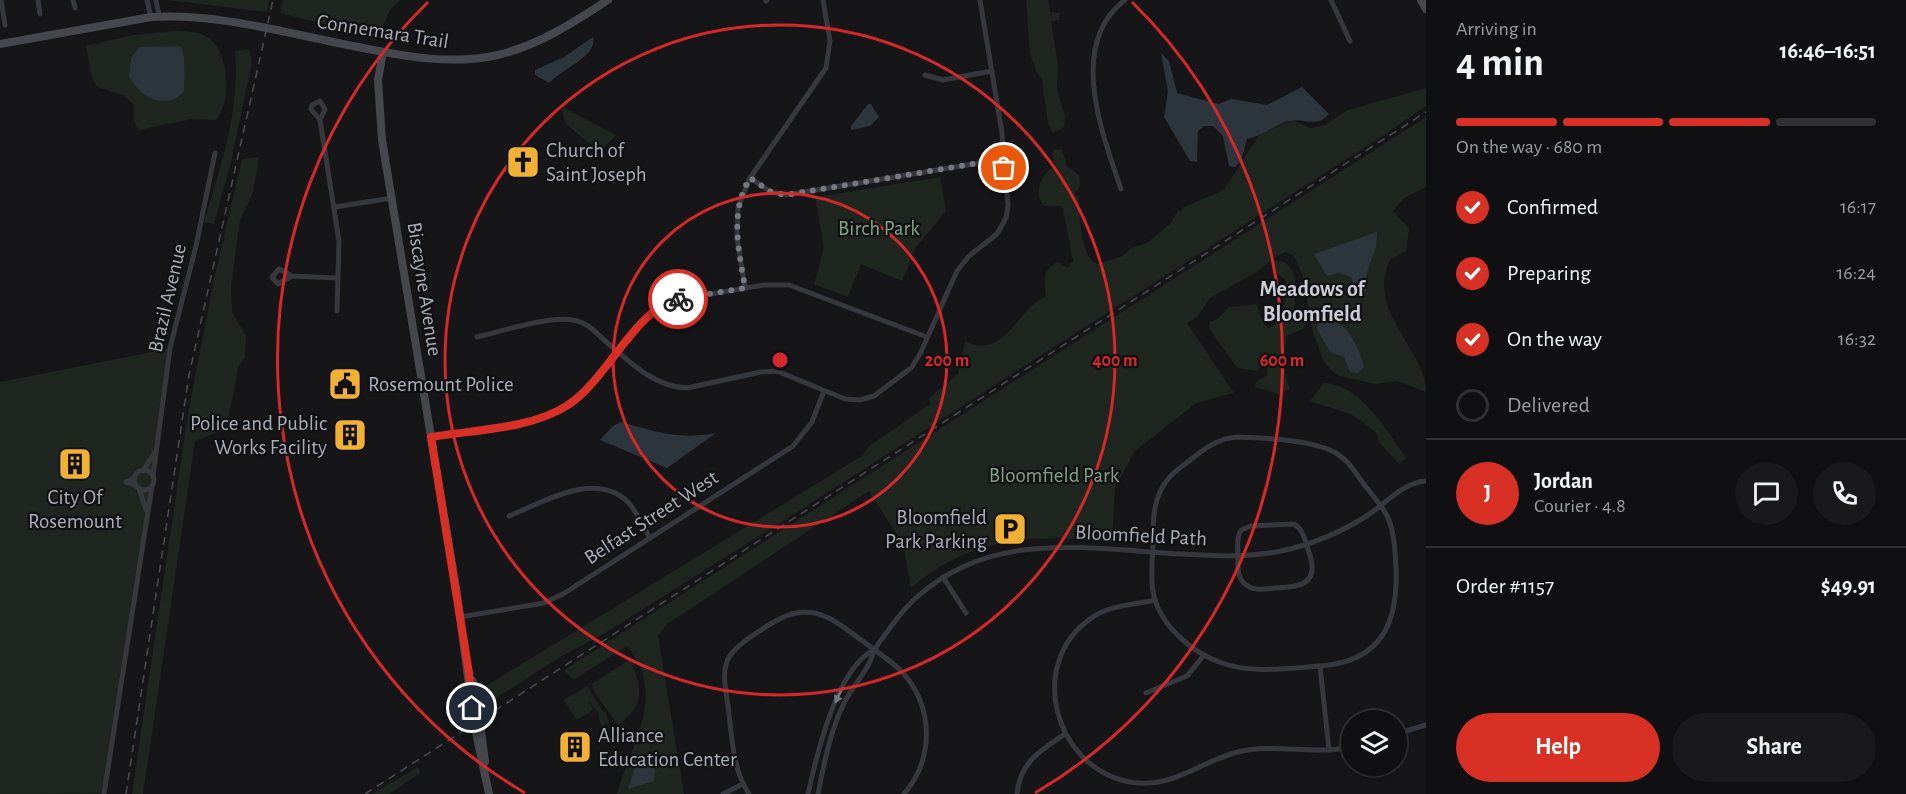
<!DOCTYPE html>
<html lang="en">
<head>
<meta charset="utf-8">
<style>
	:root { --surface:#101012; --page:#19191b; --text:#f1f3f6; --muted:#9c9d9f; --line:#303032; --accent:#d93025 }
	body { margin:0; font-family:"Alegreya Sans",sans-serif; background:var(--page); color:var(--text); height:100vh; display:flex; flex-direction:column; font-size:22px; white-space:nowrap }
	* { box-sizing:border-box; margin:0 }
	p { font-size:20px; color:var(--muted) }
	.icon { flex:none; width:33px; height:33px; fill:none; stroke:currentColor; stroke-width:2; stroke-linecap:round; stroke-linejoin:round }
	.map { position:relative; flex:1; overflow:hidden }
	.drawer { display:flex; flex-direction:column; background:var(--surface); width:480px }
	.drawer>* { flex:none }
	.tools { position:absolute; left:1341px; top:710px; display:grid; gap:12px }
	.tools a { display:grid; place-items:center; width:66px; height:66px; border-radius:50%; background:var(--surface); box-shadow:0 2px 4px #0004,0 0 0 2px var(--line); font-size:30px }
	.pin { position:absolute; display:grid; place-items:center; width:51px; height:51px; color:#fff; margin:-26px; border:3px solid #fff; border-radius:50%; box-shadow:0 2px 6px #0007 }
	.courier { position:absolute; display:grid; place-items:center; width:60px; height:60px; margin:-30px; border:4px solid #d93025; border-radius:50%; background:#fff; color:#222; box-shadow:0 2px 8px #0007 }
	.headline em { font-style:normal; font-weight:700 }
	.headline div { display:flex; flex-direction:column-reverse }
	.headline { display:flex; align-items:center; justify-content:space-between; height:102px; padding:0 30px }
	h1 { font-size:39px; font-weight:700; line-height:45px }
	.bar { display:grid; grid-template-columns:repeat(4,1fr); gap:9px 6px; align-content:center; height:72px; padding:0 30px }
	.bar i { height:8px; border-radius:4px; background:var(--line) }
	.bar .selected { background:var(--accent) }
	.bar p { grid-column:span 4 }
	.line { display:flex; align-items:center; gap:15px; padding:0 30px; border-top:2px solid var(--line) }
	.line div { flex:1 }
	.round { display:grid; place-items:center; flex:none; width:63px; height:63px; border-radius:32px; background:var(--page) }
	ol { padding:0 30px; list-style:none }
	li { display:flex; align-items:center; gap:18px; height:66px }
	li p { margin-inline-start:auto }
	li .icon { padding:6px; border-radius:50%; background:var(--accent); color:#fff; stroke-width:4 }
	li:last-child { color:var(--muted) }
	li i { width:33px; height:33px; border:3px solid var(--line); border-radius:50% }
	.action { display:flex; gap:12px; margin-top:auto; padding:12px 30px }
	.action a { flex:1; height:69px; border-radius:36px; background:var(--accent); color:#fff; font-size:24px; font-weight:700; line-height:69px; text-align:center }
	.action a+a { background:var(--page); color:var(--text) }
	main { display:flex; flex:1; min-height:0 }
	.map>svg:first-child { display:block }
	.green { fill:#1e261f }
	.water { fill:#2c353c }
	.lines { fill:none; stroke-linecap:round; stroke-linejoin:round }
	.street { stroke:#37383d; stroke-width:5 }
	.secondary { stroke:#45474d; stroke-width:8 }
	.rail { stroke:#4a4c52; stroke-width:1.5; stroke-dasharray:8 6; stroke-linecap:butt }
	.oneway { fill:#757881 }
	.done { stroke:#757880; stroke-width:6; stroke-dasharray:0 10.8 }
	.route { stroke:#d93025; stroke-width:8 }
	.ring { fill:none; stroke:#d62828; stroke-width:3 }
	.labels { text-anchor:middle; stroke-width:4.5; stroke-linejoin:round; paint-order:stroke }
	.street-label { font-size:21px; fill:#a8adb8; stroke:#111113 }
	.poi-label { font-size:21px; fill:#a8adb8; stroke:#111113; text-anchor:start }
	.park-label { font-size:21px; fill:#7fa381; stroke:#111113 }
	.neighbourhood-label { font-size:22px; font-weight:bold; fill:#c9ccd4; stroke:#111113 }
	.centre { fill:#d62828; stroke:#111113; stroke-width:3 }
	.ring-label { font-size:18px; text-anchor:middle; font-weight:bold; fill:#d62828; stroke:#111113; stroke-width:4.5; stroke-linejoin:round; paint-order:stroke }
</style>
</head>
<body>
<main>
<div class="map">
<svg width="1426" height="794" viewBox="0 0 1426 794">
	<rect width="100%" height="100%" fill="#161618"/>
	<g class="green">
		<path d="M168,0H269L267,12Z"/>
		<path d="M283,0H401L391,8L380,32L365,34L280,13Z"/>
		<path d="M1026,0H1048L1051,18L1052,12L1060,13L1059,20L1051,21L1058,65L1057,89L1065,117L1064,127L1053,133L1048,123L1042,80L1036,71L1030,53Z"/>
		<path d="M177,31C188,32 199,31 209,38C229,53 232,102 216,120L192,119L138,130L134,121V105L123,95L97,87L92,78L86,46L133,35Z"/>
		<path d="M249,49L252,62L231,162L214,224L204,222C221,166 240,110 235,51Z"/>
		<path d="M1426,88V106L1381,137L788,518L605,633L562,656L491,701L486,686L862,456L868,447L930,404L929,398L958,374L965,341C1005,362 1018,307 1046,296C1044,280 1042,271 1057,262L1068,268L1073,260L1063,208L1061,206H1044C1032,191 1042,175 1055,165L1052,154L1054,149L1062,150L1067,166L1079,175L1080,186L1074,195L1079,196C1078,209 1081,262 1098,264L1123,256L1131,248L1147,243L1171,223L1179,209L1180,213L1182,208L1224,190L1258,136L1292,120L1311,128L1325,125L1348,110Z"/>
		<path d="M564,108L616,135L600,152L566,124L562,112Z"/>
		<path d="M1426,117V187L1404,198L1393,211L1409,229L1406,251L1390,260C1365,312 1426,349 1426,392L1397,381L1376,384L1339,376L1332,371L1324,362L1313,332L1303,277L1294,256L1285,252L1271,260C1301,258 1296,292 1294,311L1297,316L1306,320L1303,329L1288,335C1282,354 1282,371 1290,389L1278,394L1255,387L1256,382L1267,375L1268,363L1255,371L1237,368L1209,328L1210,322L1219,318L1229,307L1256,304L1264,325L1270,328C1284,319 1286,297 1286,281L1274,270L1270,261L1257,272L1210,298L1197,317L1187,323L1234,393L1196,403L1135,451L1115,487L1112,540C1034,536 974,534 911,588L903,544L869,491L667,624L658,636L684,794H617C631,742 668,696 627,646L573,680L564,670Z"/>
		<path d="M259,157L253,192L240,220L231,286L232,312L246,336L245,358L239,365L226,429L195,441L143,794H132L188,413L214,279L242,159Z"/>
		<path d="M940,177L946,211L916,247L902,281L861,264L848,297L814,284L824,247L815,197Z"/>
		<path d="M172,348L105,793L0,794V382Z"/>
		<path d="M1324,383C1360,384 1388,432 1406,458L1399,464L1379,442L1377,433L1353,415L1310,401Z"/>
		<path d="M629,660C644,685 644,708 618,725L593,690L592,684Z"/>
		<path d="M587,686L603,712H606L609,724L601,726L598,712L588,700L593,710L577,720L564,700Z"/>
		<path d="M418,767L420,773L389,794H372Z"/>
	</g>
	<g class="water">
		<path d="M593,37C598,56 562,69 549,83L535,75V70L564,57Z"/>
		<path d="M177,46L181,47C186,57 184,78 184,91C167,112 139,97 129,76L131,59L138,48C150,45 163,48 177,46Z"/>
		<path d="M1161,53L1169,61L1177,93L1218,104L1232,99L1267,105L1302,87L1329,114C1316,129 1304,117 1288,121C1274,126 1262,136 1247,139L1241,161L1235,167L1229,166L1223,136L1213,126H1204L1198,131L1197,162L1190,161L1164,117L1168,91Z"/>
		<path d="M868,104H871L879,117L870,126L851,130V126Z"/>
		<path d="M1377,232L1376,247L1367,272L1365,295L1360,299L1351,277L1339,273L1327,276L1314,254Z"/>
		<path d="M1320,318C1345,316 1359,346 1364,367L1358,373L1350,372L1344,357L1330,352L1317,329Z"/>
		<path d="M621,422C657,432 678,440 716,433L667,468L600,440L613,426Z"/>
		<path d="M643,759L652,764L655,770L654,781L628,789L636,765Z"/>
	</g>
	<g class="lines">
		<g class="street">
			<path d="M1,0L5,25"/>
			<path d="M38,0L40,14"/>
			<path d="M73,0L75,8"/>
			<path d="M147,0L151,17"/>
			<path d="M156,0L159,16"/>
			<path d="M1331,0L1350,41"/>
			<path d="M766,1L767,0"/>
			<path d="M925,75L943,80L992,71"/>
			<path d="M320,120L325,109L320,101L312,105L311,109L320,120L339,241L337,311"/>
			<path d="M750,178L771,192L786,195L1003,159"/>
			<path d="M1121,189C1102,133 1067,44 1125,0"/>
			<path d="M335,207L392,198"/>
			<path d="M292,276L278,284L272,277L279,269L292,276L337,278"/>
			<path d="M745,288L737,238L738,207L750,178L826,68L830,41L823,0"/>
			<path d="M477,337C503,331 548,316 573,320C586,322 595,331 604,340C628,360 653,387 687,388L761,372L777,371L845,399L860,400L874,396L911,368L920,354L957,271L969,256L997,234L1006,218L1008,206L1002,133L980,0"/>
			<path d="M431,437L534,420L561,410L583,393L653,311L676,300L764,285H789L927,337"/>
			<path d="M1238,437C1265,438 1313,440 1336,453C1348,460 1355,472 1363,483C1372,495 1383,506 1389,520C1395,536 1395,553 1396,569C1398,624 1381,661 1321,666C1288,668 1253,674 1222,663C1192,653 1158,624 1153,591C1150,575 1153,557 1153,541C1153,523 1153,504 1162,488C1169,474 1183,466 1194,457C1208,446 1220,438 1238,437Z"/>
			<circle cx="144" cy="480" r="10"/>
			<path d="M143,471L155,452"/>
			<path d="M153,476L170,348L196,246L215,153"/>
			<path d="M135,478L126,482L136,485"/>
			<path d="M139,488L146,510"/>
			<path d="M509,516C544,502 594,470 628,502C637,512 643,526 650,538"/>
			<path d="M1294,524C1304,530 1305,542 1309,552C1320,584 1301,587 1275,588C1265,589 1252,592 1244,583C1237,577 1238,566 1238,557C1238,548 1236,538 1241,530L1251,526Z"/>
			<path d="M943,577L966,613"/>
			<path d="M1155,600C1132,605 1109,605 1090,619C1027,664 1054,764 1125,781C1169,792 1198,762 1238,752C1275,743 1314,755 1352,747"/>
			<path d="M460,617L544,603L563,594L793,446L812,422L824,391"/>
			<path d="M1320,666L1329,750"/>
			<path d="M1146,693L1187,676L1204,655"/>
			<path d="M1396,734L1426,725"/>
			<path d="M104,794L152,486"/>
			<path d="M723,794L743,784"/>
			<path d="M749,794C732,769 732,735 728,706C722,667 720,657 755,634C770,624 785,613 804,612C829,612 845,629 864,642C877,652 892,661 903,673C934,708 934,759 904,794"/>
			<path d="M808,794C816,757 837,667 874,650"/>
			<path d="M818,794C824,763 830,732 844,703C853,685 870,669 874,650C887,632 900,612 917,597C993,529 1088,549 1181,554C1215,556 1247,558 1281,551C1310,545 1339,533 1365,517C1385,505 1401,483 1426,481"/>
			<path d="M1017,794C1020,762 1041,750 1065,734"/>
		</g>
		<g class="secondary">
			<path d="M1421,0L1426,9"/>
			<path d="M0,44L151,17C222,13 293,35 363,48C408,57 452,65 498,55C539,45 573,23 608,0"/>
			<path d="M383,52L378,80L382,140L457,594L474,723L489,794"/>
			<path d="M472,680L476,691L485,762"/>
		</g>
		<g class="rail">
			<path d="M126,794L189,375L273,0"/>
			<path d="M365,794L1426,112"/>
		</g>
	</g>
	<defs><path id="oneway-solid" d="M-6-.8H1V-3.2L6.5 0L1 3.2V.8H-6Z" transform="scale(1.5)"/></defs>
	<use class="oneway" href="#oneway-solid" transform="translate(839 695) rotate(117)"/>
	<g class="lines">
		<path class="done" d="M678,299L745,288C739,250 729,213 750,178L771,192L786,195L1003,159L1004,168"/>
		<path class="route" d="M472,708L469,673L431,437C473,430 532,429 568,405C606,381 636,308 678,299"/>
	</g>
	<g class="ring">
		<circle cx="780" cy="360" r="167"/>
		<circle cx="780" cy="360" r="335"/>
		<path d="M525 793A502 502 0 0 1 428 2M1132 2A502 502 0 0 1 1035 793"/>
	</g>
	<defs>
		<g id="church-square" transform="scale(1.725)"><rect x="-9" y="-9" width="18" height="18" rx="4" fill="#f2b134" stroke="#111113"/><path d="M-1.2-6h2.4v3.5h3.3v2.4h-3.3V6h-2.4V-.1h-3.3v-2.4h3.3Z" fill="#111"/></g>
		<g id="civic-square" transform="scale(1.725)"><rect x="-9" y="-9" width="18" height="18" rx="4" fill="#f2b134" stroke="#111113"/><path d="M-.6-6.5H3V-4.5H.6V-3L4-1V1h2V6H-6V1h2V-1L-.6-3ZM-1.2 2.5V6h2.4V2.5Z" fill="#111"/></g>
		<g id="building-square" transform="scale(1.725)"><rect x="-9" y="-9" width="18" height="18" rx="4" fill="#f2b134" stroke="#111113"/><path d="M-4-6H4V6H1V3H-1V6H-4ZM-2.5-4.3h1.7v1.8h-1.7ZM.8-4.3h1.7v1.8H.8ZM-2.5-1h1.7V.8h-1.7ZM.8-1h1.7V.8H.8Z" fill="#111"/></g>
		<g id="parking-square" transform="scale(1.725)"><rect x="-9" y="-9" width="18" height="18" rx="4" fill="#f2b134" stroke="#111113"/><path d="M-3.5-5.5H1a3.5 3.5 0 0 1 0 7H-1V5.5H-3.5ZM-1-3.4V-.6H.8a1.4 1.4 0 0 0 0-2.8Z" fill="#111"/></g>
	</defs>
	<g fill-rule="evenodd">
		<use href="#church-square" x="523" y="162"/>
		<use href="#civic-square" x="345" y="384"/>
		<use href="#building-square" x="350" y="435"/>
		<use href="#building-square" x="75" y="464"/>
		<use href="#parking-square" x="1010" y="529"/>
		<use href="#building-square" x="575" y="747"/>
	</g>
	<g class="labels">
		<g class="street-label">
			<text transform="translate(383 31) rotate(9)" y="7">Connemara Trail</text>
			<text transform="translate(425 289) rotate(81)" y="7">Biscayne Avenue</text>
			<text transform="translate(167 298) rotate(-77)" y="7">Brazil Avenue</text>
			<text transform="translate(651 517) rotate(-33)" y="7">Belfast Street West</text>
			<text transform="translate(1141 535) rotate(3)" y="7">Bloomfield Path</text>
		</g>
		<g class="poi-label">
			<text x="546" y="157">Church of<tspan x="546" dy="24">Saint Joseph</tspan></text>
			<text x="368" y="391">Rosemount Police</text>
			<text x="327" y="430" text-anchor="end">Police and Public<tspan x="327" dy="24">Works Facility</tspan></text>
			<text x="75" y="504" text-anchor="middle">City Of<tspan x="75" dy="24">Rosemount</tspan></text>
			<text x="987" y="524" text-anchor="end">Bloomfield<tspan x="987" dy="24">Park Parking</tspan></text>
			<text x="598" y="742">Alliance<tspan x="598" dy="24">Education Center</tspan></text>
		</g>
		<g class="park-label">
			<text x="879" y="235">Birch Park</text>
			<text x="1054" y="482">Bloomfield Park</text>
		</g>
		<g class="neighbourhood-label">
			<text x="1312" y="296">Meadows of<tspan x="1312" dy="25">Bloomfield</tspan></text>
		</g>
	</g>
	<circle cx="780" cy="360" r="9" class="centre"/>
	<g class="ring-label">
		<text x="947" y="366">200 m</text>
		<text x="1115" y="366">400 m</text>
		<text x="1282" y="366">600 m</text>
	</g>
</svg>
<div class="tools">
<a><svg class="icon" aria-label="layers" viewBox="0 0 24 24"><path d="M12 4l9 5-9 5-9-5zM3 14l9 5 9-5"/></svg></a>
</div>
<div class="pin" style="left:1004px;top:168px;background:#ea580c"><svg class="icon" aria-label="bag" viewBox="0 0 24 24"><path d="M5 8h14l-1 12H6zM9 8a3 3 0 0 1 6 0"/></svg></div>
<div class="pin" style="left:472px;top:708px;background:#1f2937"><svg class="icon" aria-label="home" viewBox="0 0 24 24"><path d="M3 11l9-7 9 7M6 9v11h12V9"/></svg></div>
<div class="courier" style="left:678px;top:299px"><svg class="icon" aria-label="bike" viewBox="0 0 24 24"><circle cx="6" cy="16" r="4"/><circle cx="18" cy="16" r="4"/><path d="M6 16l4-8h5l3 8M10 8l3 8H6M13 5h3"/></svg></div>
</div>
<section class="drawer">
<div class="headline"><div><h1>4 min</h1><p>Arriving in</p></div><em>16:46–16:51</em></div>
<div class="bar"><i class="selected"></i><i class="selected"></i><i class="selected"></i><i></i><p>On the way · 680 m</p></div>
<ol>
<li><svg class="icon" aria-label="check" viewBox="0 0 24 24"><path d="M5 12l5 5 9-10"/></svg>Confirmed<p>16:17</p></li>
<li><svg class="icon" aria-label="check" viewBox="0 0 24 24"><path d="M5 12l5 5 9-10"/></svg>Preparing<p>16:24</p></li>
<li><svg class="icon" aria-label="check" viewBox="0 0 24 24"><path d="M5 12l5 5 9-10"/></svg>On the way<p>16:32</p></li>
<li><i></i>Delivered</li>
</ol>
<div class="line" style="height:108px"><b class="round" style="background:var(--accent);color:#fff">J</b><div><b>Jordan</b><p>Courier · 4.8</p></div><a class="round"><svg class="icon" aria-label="chat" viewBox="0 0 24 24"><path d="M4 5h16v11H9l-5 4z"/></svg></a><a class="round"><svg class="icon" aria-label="phone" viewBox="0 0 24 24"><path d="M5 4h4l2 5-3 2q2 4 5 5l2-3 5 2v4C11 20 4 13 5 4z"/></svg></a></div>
<div class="line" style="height:78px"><div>Order #1157</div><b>$49.91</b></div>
<div class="action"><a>Help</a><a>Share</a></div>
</section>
</main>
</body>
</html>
